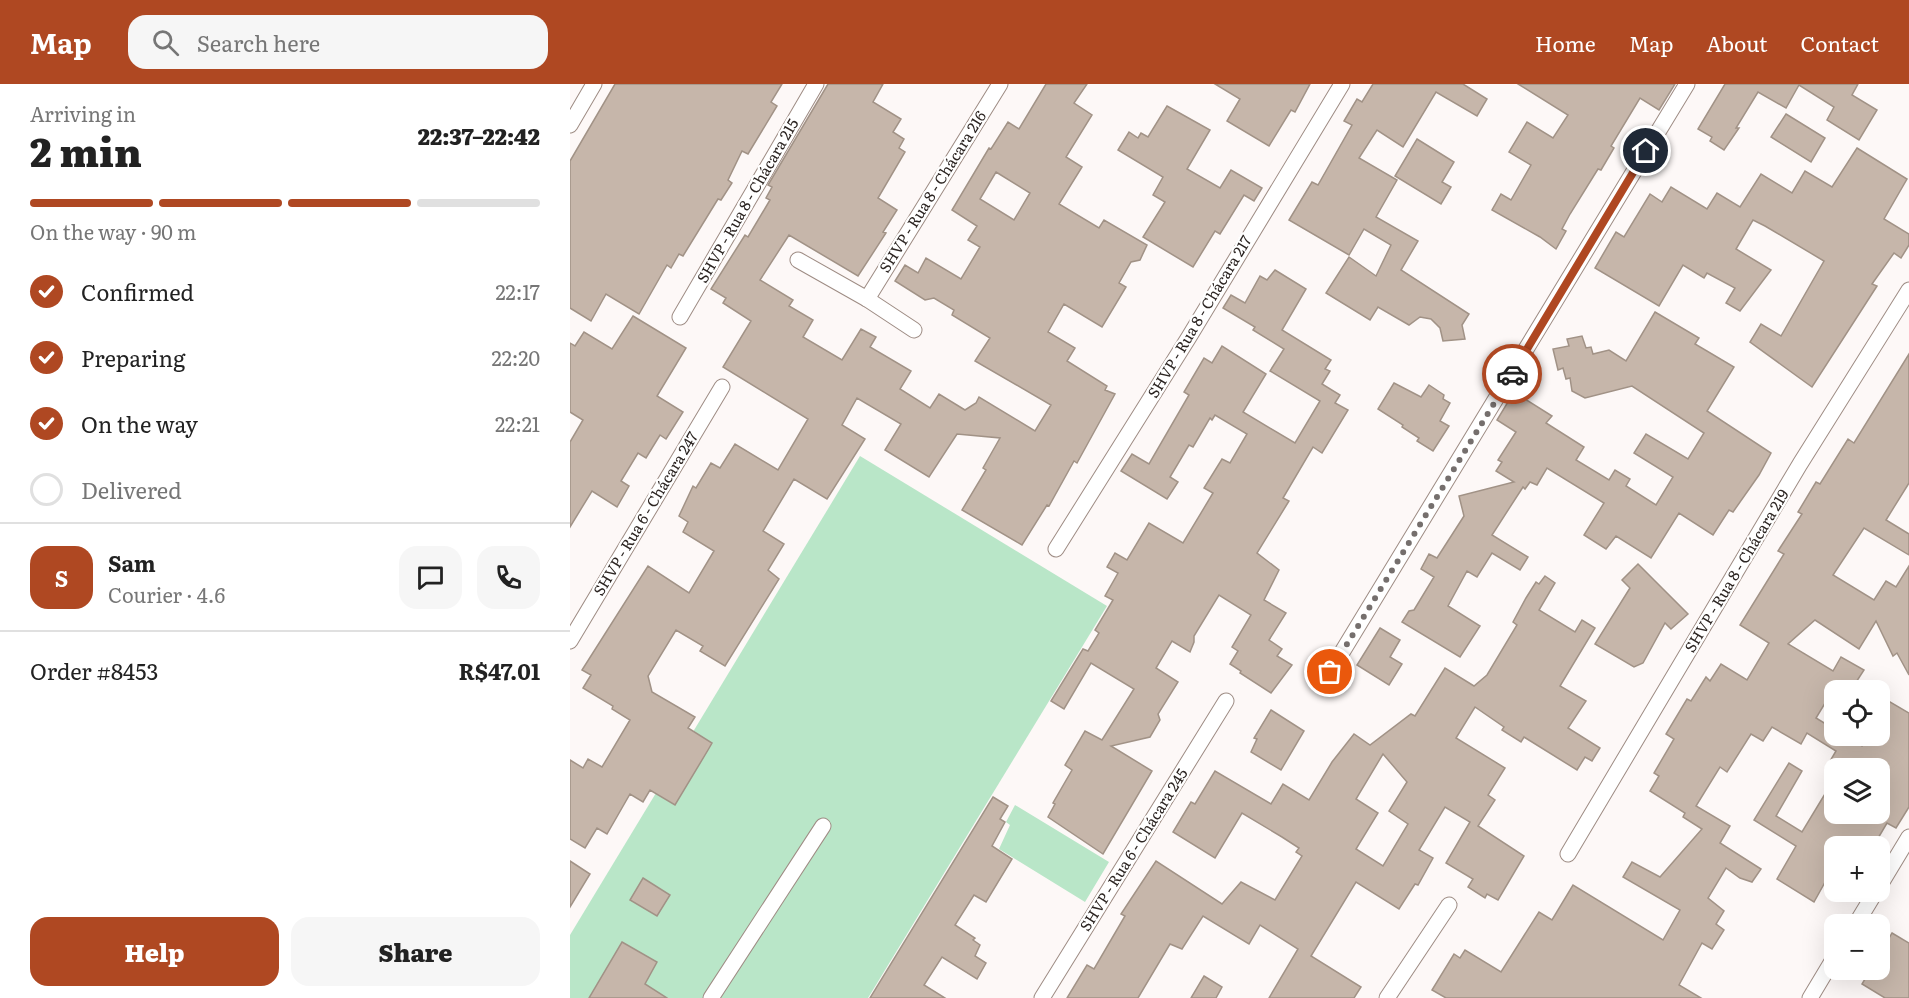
<!DOCTYPE html>
<html lang="en">
<head>
<meta charset="utf-8">
<style>
	:root { --surface:#fff; --page:#f6f6f6; --text:#222; --muted:#767676; --line:#e0e0e0; --accent:#af4822 }
	body { margin:0; font-family:Literata,serif; background:var(--page); color:var(--text); height:100vh; display:flex; flex-direction:column; font-size:22px; white-space:nowrap }
	* { box-sizing:border-box; margin:0 }
	p { font-size:20px; color:var(--muted) }
	.icon { flex:none; width:33px; height:33px; fill:none; stroke:currentColor; stroke-width:2; stroke-linecap:round; stroke-linejoin:round }
	.map { position:relative; flex:1; overflow:hidden }
	.panel { display:flex; flex-direction:column; background:var(--surface); width:570px }
	.panel>* { flex:none }
	.tools { position:absolute; left:1254px; top:596px; display:grid; gap:12px }
	.tools a { display:grid; place-items:center; width:66px; height:66px; border-radius:12px; background:var(--surface); box-shadow:0 6px 24px #0002; font-size:30px }
	.pin { position:absolute; display:grid; place-items:center; width:51px; height:51px; color:#fff; margin:-26px; border:3px solid #fff; border-radius:50%; box-shadow:0 2px 6px #0007 }
	.courier { position:absolute; display:grid; place-items:center; width:60px; height:60px; margin:-30px; border:4px solid #af4822; border-radius:50%; background:#fff; color:#222; box-shadow:0 2px 8px #0007 }
	.overview em { font-style:normal; font-weight:800 }
	.overview div { display:flex; flex-direction:column-reverse }
	.overview { display:flex; align-items:center; justify-content:space-between; height:102px; padding:0 30px }
	h1 { font-size:39px; font-weight:800; line-height:45px }
	.bar { display:grid; grid-template-columns:repeat(4,1fr); gap:9px 6px; align-content:center; height:72px; padding:0 30px }
	.bar i { height:8px; border-radius:4px; background:var(--line) }
	.bar .current { background:var(--accent) }
	.bar p { grid-column:span 4 }
	.line { display:flex; align-items:center; gap:15px; padding:0 30px; border-top:2px solid var(--line) }
	.line div { flex:1 }
	.round { display:grid; place-items:center; flex:none; width:63px; height:63px; border-radius:18px; background:var(--page) }
	ol { padding:0 30px; list-style:none }
	li { display:flex; align-items:center; gap:18px; height:66px }
	li p { margin-inline-start:auto }
	li .icon { padding:6px; border-radius:50%; background:var(--accent); color:#fff; stroke-width:4 }
	li:last-child { color:var(--muted) }
	li i { width:33px; height:33px; border:3px solid var(--line); border-radius:50% }
	.button { display:flex; gap:12px; margin-top:auto; padding:12px 30px }
	.button a { flex:1; height:69px; border-radius:18px; background:var(--accent); color:#fff; font-size:24px; font-weight:800; line-height:69px; text-align:center }
	.button a+a { background:var(--page); color:var(--text) }
	header { display:flex; align-items:center; gap:36px; box-sizing:border-box; height:84px; padding:0 30px; background:var(--accent); color:#fff }
	header strong { font-size:28px }
	nav { display:flex; gap:33px; margin-inline-start:auto; font-size:21px }
	.search { width:420px; height:54px; background:var(--page); display:flex; align-items:center; gap:15px; box-sizing:border-box; padding:0 21px; border-radius:18px; color:var(--muted); font-size:22px }
	main { display:flex; flex:1; min-height:0 }
	.map>svg:first-child { display:block }
	.green { fill:#b9e6c8 }
	.building { fill:#c6b6aa; stroke:#a19286; stroke-width:1.5; fill-rule:evenodd }
	.lines { fill:none; stroke-linecap:round; stroke-linejoin:round }
	.street-casing { stroke:#9e8c84; stroke-width:17 }
	.street { stroke:#fff; stroke-width:15 }
	.done { stroke:#756f6d; stroke-width:6; stroke-dasharray:0 10.8 }
	.route { stroke:#af4822; stroke-width:8 }
	.labels { text-anchor:middle; stroke-width:4.5; stroke-linejoin:round; paint-order:stroke }
	.street-label { font-size:15px; fill:#2c2522; stroke:#fff }
</style>
</head>
<body>
<header>
<strong>Map</strong>
<div class="search"><svg class="icon" aria-label="search" viewBox="0 0 24 24"><circle cx="10" cy="10" r="6"/><path d="M15 15l6 6"/></svg>Search here</div>
<nav><a>Home</a><a>Map</a><a>About</a><a>Contact</a></nav>
</header>
<main>
<section class="panel">
<div class="overview"><div><h1>2 min</h1><p>Arriving in</p></div><em>22:37–22:42</em></div>
<div class="bar"><i class="current"></i><i class="current"></i><i class="current"></i><i></i><p>On the way · 90 m</p></div>
<ol>
<li><svg class="icon" aria-label="check" viewBox="0 0 24 24"><path d="M5 12l5 5 9-10"/></svg>Confirmed<p>22:17</p></li>
<li><svg class="icon" aria-label="check" viewBox="0 0 24 24"><path d="M5 12l5 5 9-10"/></svg>Preparing<p>22:20</p></li>
<li><svg class="icon" aria-label="check" viewBox="0 0 24 24"><path d="M5 12l5 5 9-10"/></svg>On the way<p>22:21</p></li>
<li><i></i>Delivered</li>
</ol>
<div class="line" style="height:108px"><b class="round" style="background:var(--accent);color:#fff">S</b><div><b>Sam</b><p>Courier · 4.6</p></div><a class="round"><svg class="icon" aria-label="chat" viewBox="0 0 24 24"><path d="M4 5h16v11H9l-5 4z"/></svg></a><a class="round"><svg class="icon" aria-label="phone" viewBox="0 0 24 24"><path d="M5 4h4l2 5-3 2q2 4 5 5l2-3 5 2v4C11 20 4 13 5 4z"/></svg></a></div>
<div class="line" style="height:78px"><div>Order #8453</div><b>R$47.01</b></div>
<div class="button"><a>Help</a><a>Share</a></div>
</section>
<div class="map">
<svg width="1339" height="914" viewBox="0 0 1339 914">
	<rect width="100%" height="100%" fill="#fdf8f7"/>
	<g class="green">
		<path d="M290,372L537,522L298,914H0V851Z"/>
		<path d="M445,721L539,778L515,818L429,765L440,741L436,738Z"/>
	</g>
	<g class="building">
		<path d="M45,0H212L201,18L207,22L178,70L172,67L158,96L162,99L151,116L148,115L113,172L109,170L101,184L97,181L69,230L36,210L21,237L0,224V77Z"/>
		<path d="M258,0H313L303,18L331,35L323,48L334,55L329,64L335,68L308,114L327,126L313,148L316,149L288,192L219,151L190,196L223,216L219,222L243,236L233,253L272,276L291,245L306,253L300,263L341,287L330,305L360,324L369,310L395,326L406,319L409,313L465,347L481,321L405,277L420,254L382,231L384,226L364,214L355,216L325,197L335,181L348,189L356,174L391,195L410,163L398,156L407,142L382,126L419,64L421,65L438,38L449,45L476,0H517L504,19L522,31L496,73L512,83L489,120L529,144L534,136L577,161L570,176L561,178L549,199L556,203L532,243L494,220L478,248L505,264L497,277L537,302L535,306L545,310L507,379L504,377L479,422L477,421L452,461L392,426L416,386L413,384L430,354L387,350L359,393L315,366L331,340L287,314L272,341L295,355L257,415L224,395L193,447L214,460L198,486L209,495L155,582L130,567L133,562L106,546L78,592L82,608L125,633L118,644L142,659L138,666L105,721L80,706L73,718L60,710L37,750L27,744L15,764L0,755V676L13,684L18,675L32,683L60,636L42,625L43,622L13,604L21,591L12,586L78,482L119,509L144,467L113,448L118,438L109,432L123,402L126,404L141,379L150,384L165,360L208,386L238,335L153,283L181,237L153,219L156,214L141,205L175,151L178,153L200,116L196,114L202,103L198,101ZM426,88L460,109L444,136L410,115Z"/>
		<path d="M645,0H740L725,28L721,26L699,62L657,37L670,15Z"/>
		<path d="M803,0H893L917,15L907,32L866,8L833,63L807,46L789,74L827,96L806,133L848,157L831,186L899,230L892,241L895,255L873,257L870,244L861,235L850,233L839,241L808,223L800,236L756,209L779,173L806,192L821,161L794,145L779,171L719,136L742,98L748,101L782,41L774,37L787,15L792,18Z"/>
		<path d="M948,0H1105L1089,26L1070,14L1041,62L1044,64L1031,86L1028,85L1000,130L992,145L996,147L986,165L970,153L922,126L931,110L941,116L961,81L939,68L957,38L983,54L998,31Z"/>
		<path d="M1155,0H1288L1282,11L1307,26L1289,56L1257,36L1264,23L1229,1L1216,24L1188,8L1166,44H1169L1154,66L1140,57L1142,53L1128,45Z"/>
		<path d="M597,22L640,46L617,85L650,104L661,86L692,104L684,117L674,111L650,150L645,147L623,183L573,153L595,118L583,111L593,93L548,66L559,48L568,54L571,49L578,53Z"/>
		<path d="M1216,30L1255,54L1241,78L1201,53Z"/>
		<path d="M847,55L884,78L872,98L881,103L871,120L825,92Z"/>
		<path d="M1287,64L1337,95L1314,135L1339,150V161L1331,174L1324,169L1302,200L1307,202L1242,303L1180,258L1191,240L1211,252L1254,177L1195,142L1183,136L1166,165L1201,186L1170,227L1156,219L1165,204L1137,189L1134,194L1113,181L1089,222L1025,184L1046,148L1054,153L1080,110L1092,118L1101,103L1137,125L1147,109L1170,123L1191,90L1222,109L1235,87L1262,103Z"/>
		<path d="M705,186L736,205L712,246L761,276L755,285L760,287L752,300L770,311L765,319L778,326L752,369L743,363L713,414L719,417L687,469L709,486L694,516L716,529L699,556L712,565L707,572L722,581L701,609L670,589L671,587L660,580L668,567L662,563L681,531L649,511L624,552V558L620,568L602,557L586,584L608,598L588,630L590,636L580,653L541,662L582,687L533,770L478,733L485,720L483,719L502,686L495,681L515,647L532,656L564,605L521,579L494,625L481,617L513,565L518,567L529,549L525,546L543,516L535,512L548,489L537,483L545,469L557,476L579,439L613,459L643,409L634,404L652,375L660,379L677,350L645,331L642,336L640,334L623,363L619,361L600,393L608,398L597,415L551,387L562,370L579,380L619,311L614,308L634,274L642,279L652,262L696,290L673,328L725,359L750,317L700,287L714,265L683,246L685,243L653,224L661,211L675,219L690,192L697,196Z"/>
		<path d="M1085,228L1129,254L1125,260L1164,283L1137,327L1201,369L1189,391L1163,428L1159,426L1143,451L1109,429L1081,474L1046,452L1036,465L1014,451L1034,419L977,384L967,401L960,398L955,405L953,403L922,451L958,473L950,486L922,469L907,493L897,487L878,522L910,542L890,573L832,538L839,527L844,526L864,493L851,485L859,470L867,474L894,432L889,412L944,398L926,387L932,378L928,376L946,348L927,336L944,308L982,332L976,339L1014,363L1006,376L1039,396L1045,386L1060,395L1056,402L1086,421L1103,393L1064,369L1076,350L1118,375L1134,349L1062,302L1015,314L1002,307L1000,294L996,295L993,284L988,286L983,265L999,262L997,255L1012,252L1016,264L1021,263L1023,270L1039,266L1056,277Z"/>
		<path d="M63,232L116,264L87,312L113,328L96,355L90,351L76,374L68,369L51,397L59,402L47,423L22,407L0,443V358L13,336L0,328V259L5,262L14,248L42,265Z"/>
		<path d="M1339,270V399L1316,436L1339,450V471L1294,444L1263,491L1304,516L1316,497L1326,503L1339,482V591L1327,569L1323,572L1306,537L1289,565L1245,536L1218,560L1263,587L1271,573L1294,586L1281,606H1263L1246,634L1264,645V651H1274L1292,662L1298,651H1310V612L1339,629V723L1326,744L1317,739L1307,756L1301,753L1295,762H1264V782L1244,818L1207,795L1226,762L1184,736L1219,679L1232,687L1206,732L1232,748L1264,695V729H1310V684H1256L1266,667L1237,649L1231,660L1202,643L1193,657L1181,650L1157,688L1150,683L1126,722L1160,742L1150,759L1191,785L1182,798L1170,794L1156,784L1138,814L1154,827L1146,840L1154,846L1142,865L1132,859L1109,901L1131,914H876L862,906L884,870L890,874L895,866L931,888L969,828L982,836L1003,801L1093,856L1110,826L1053,793L1062,778L1090,793L1132,745L1113,733L1115,729L1080,707L1089,692L1084,689L1104,655L1096,650L1117,615L1121,617L1136,593L1140,597L1151,580L1177,596L1199,559L1170,541L1214,470L1208,467L1232,430L1228,428L1246,398L1250,400L1278,355L1284,359Z"/>
		<path d="M824,299L851,313L859,301L874,311L873,315L880,319L870,337L879,342L863,367L847,357L849,354L832,343L833,341L808,325Z"/>
		<path d="M1068,480L1118,530L1101,545L1095,539L1073,579L1064,583L1025,560L1060,504L1052,496Z"/>
		<path d="M975,492L985,499L969,526L1005,548L1012,536L1025,544L990,602L1016,617L998,644L1030,664L1022,677L1015,673L1007,686L954,653L951,658L932,646L934,643L905,623L886,654L935,684L918,711L925,716L908,742L954,772L928,816L917,810L915,814L898,803L903,795L876,779L900,738L875,723L849,766L863,774L848,801L845,800L829,825L786,798L741,872L791,903L784,914H699L728,865L690,841L679,860L633,832L612,865L600,860L568,914H497L517,881L524,885L555,832L551,830L586,777L652,820L671,798L705,816L732,772L726,768L729,764L712,753L672,729L645,774L603,748L621,718L625,720L645,687L701,720L713,700L739,716L762,678L784,650L800,661L841,630L845,632L875,584L904,602L917,591L947,541L943,538L956,514L966,498L969,500ZM813,670L837,698L819,727L838,740L813,782L786,765L808,729L786,715Z"/>
		<path d="M810,544L830,556L820,573L832,580L819,601L787,581Z"/>
		<path d="M701,626L734,647L711,686L681,668L687,655L684,654Z"/>
		<path d="M423,713L438,722L430,735L435,738L422,762L442,775L416,818L404,811L385,841L405,854L403,856L410,861L405,872L416,879L407,895L372,873L354,901L375,914H300Z"/>
		<path d="M0,777L20,790L0,823Z"/>
		<path d="M73,794L100,811L87,832L60,816Z"/>
		<path d="M1322,849L1339,859V914H1315L1292,900L1301,885H1310V870Z"/>
		<path d="M52,858L87,878L75,900L97,914H19Z"/>
		<path d="M634,892L652,903L646,914H621Z"/>
	</g>
	<g class="lines">
		<g class="street-casing">
			<g id="street">
				<path d="M0,41L24,0"/>
				<path d="M228,176L297,215L344,246"/>
				<path d="M297,215L430,0"/>
				<path d="M110,233L246,0"/>
				<path d="M486,465L619,253L772,0"/>
				<path d="M0,557L152,303"/>
				<path d="M760,588L1117,0"/>
				<path d="M998,770L1230,380L1339,206"/>
				<path d="M1310,801L1339,753"/>
				<path d="M1286,840L1306,807"/>
				<path d="M141,914L253,742"/>
				<path d="M472,914L656,617"/>
				<path d="M817,914L879,821"/>
				<path d="M1240,914L1264,874"/>
			</g>
		</g>
		<use href="#street" class="street"/>
	</g>
	<g class="lines">
		<path class="done" d="M760,588L942,290"/>
		<path class="route" d="M942,290L1076,67"/>
	</g>
	<g class="labels">
		<g class="street-label">
			<text transform="translate(363 108) rotate(-58)" y="5">SHVP - Rua 8 - Chácara 216</text>
			<text transform="translate(178 117) rotate(-60)" y="5">SHVP - Rua 8 - Chácara 215</text>
			<text transform="translate(630 233) rotate(-59)" y="5">SHVP - Rua 8 - Chácara 217</text>
			<text transform="translate(76 430) rotate(-59)" y="5">SHVP - Rua 6 - Chácara 247</text>
			<text transform="translate(1167 487) rotate(-59)" y="5">SHVP - Rua 8 - Chácara 219</text>
			<text transform="translate(564 766) rotate(-58)" y="5">SHVP - Rua 6 - Chácara 245</text>
		</g>
	</g>
</svg>
<div class="tools">
<a><svg class="icon" aria-label="locate" viewBox="0 0 24 24"><circle cx="12" cy="12" r="6"/><path d="M12 2v4M12 18v4M2 12h4M18 12h4"/></svg></a>
<a><svg class="icon" aria-label="layers" viewBox="0 0 24 24"><path d="M12 4l9 5-9 5-9-5zM3 14l9 5 9-5"/></svg></a>
<a>+</a>
<a>−</a>
</div>
<div class="pin" style="left:760px;top:588px;background:#ea580c"><svg class="icon" aria-label="bag" viewBox="0 0 24 24"><path d="M5 8h14l-1 12H6zM9 8a3 3 0 0 1 6 0"/></svg></div>
<div class="pin" style="left:1076px;top:67px;background:#1f2937"><svg class="icon" aria-label="home" viewBox="0 0 24 24"><path d="M3 11l9-7 9 7M6 9v11h12V9"/></svg></div>
<div class="courier" style="left:942px;top:290px"><svg class="icon" aria-label="car" viewBox="0 0 24 24"><path d="M5 17H2v-5l4-1 3-4h7l3 4 3 1v5h-3M9 17h6M6 11h13"/><circle cx="7" cy="17" r="2"/><circle cx="17" cy="17" r="2"/></svg></div>
</div>
</main>
</body>
</html>
